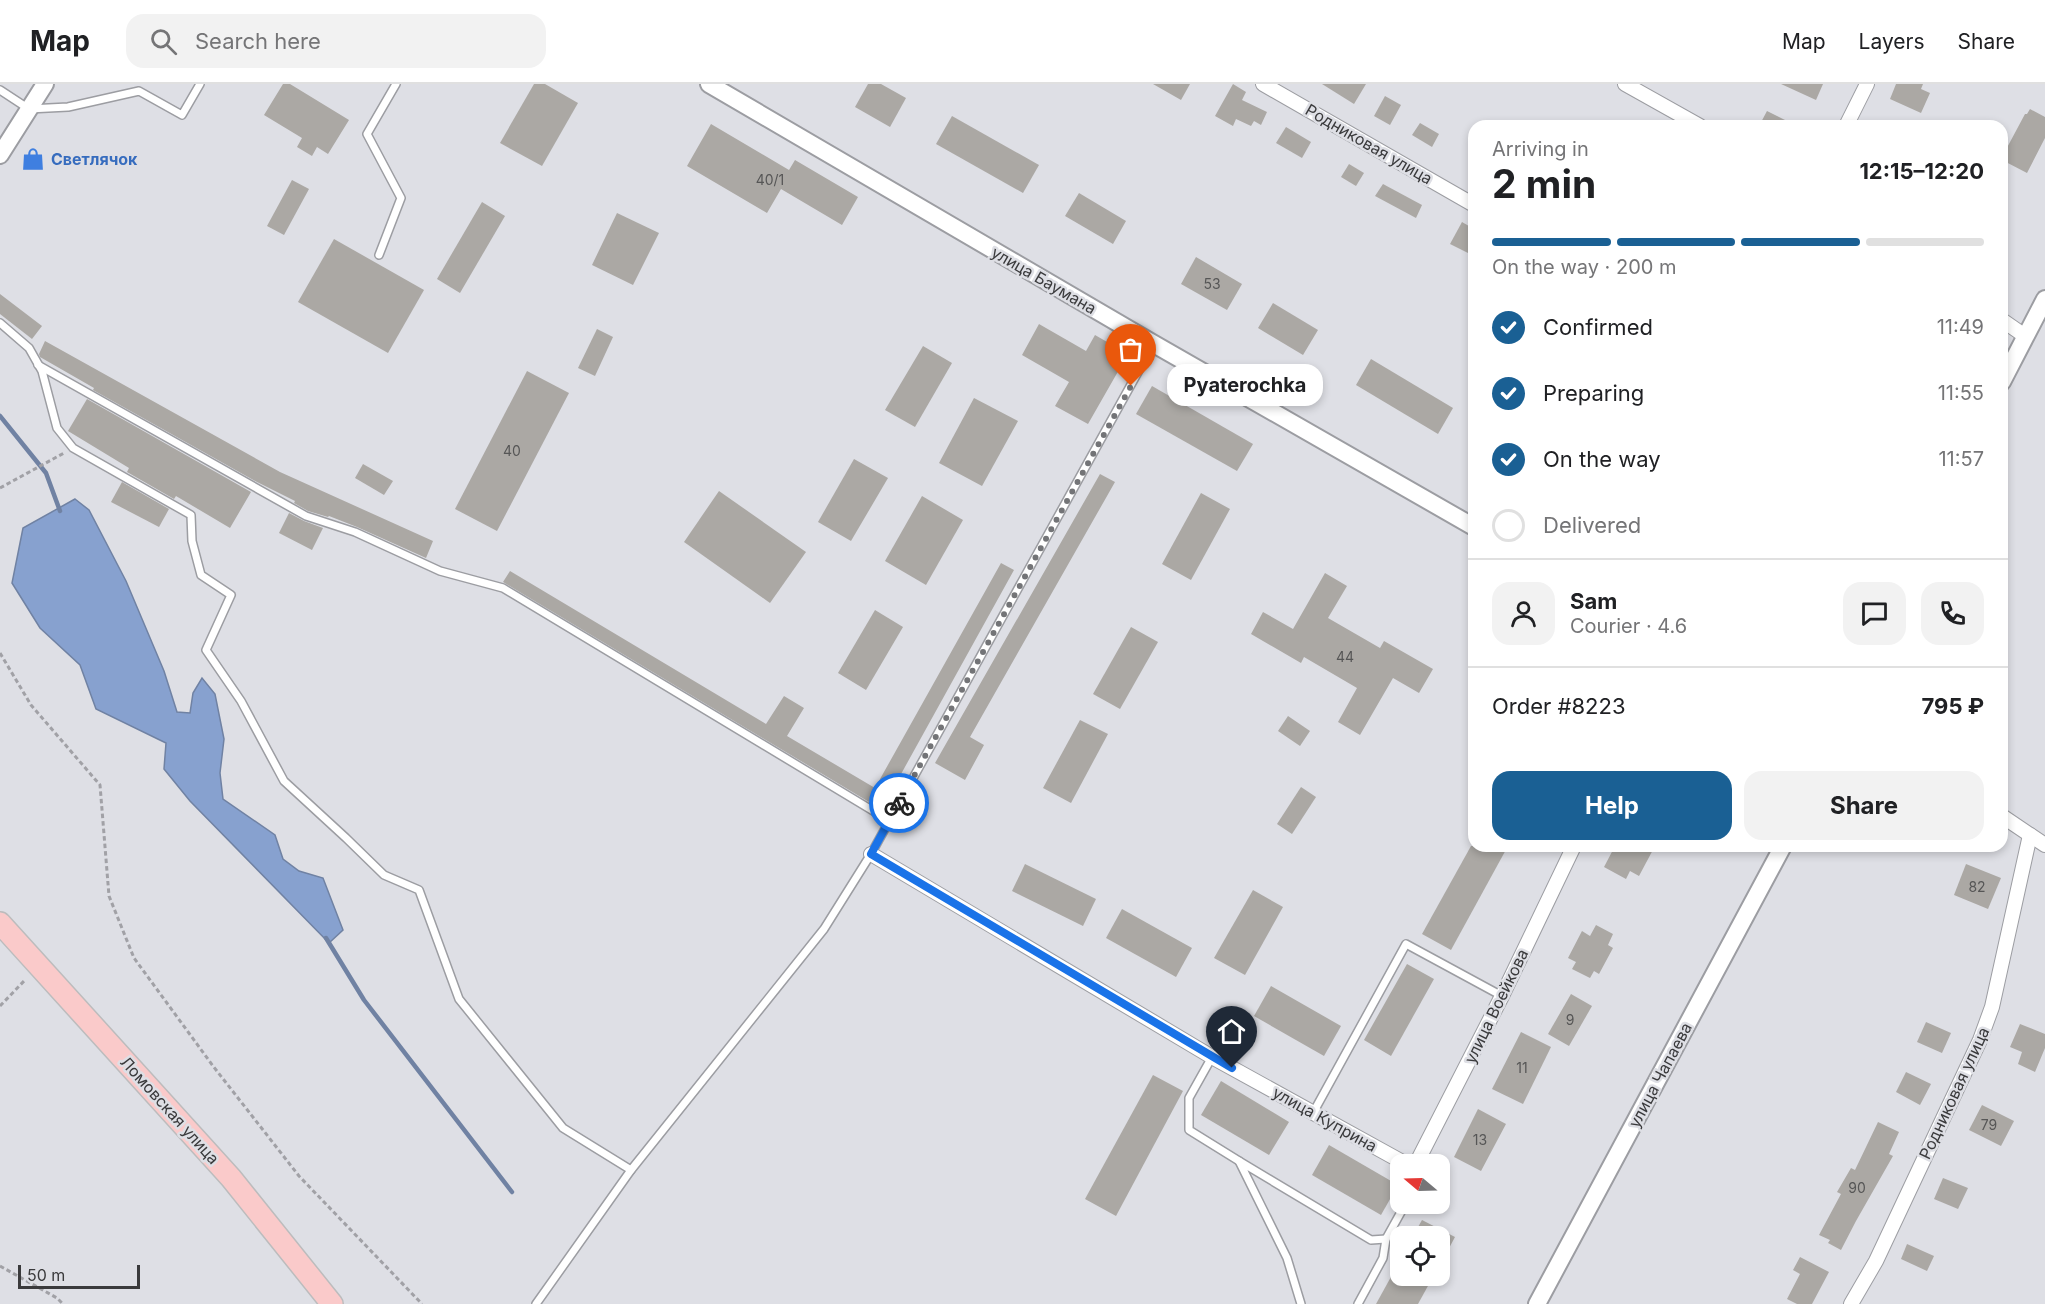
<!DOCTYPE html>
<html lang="en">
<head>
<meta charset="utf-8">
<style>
	:root { --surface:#fff; --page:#f2f2f2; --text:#202124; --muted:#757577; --line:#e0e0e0; --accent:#1a6094 }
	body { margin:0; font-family:Inter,sans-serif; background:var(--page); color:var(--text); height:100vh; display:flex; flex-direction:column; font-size:22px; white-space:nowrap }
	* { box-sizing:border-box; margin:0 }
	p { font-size:20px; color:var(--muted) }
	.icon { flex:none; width:33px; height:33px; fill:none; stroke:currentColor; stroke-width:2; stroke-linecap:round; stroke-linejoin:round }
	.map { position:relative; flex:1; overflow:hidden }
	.details { position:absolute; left:1468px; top:36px; width:540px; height:732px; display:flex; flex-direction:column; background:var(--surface); border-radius:18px; box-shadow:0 3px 9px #0003 }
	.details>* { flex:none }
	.needle { width:39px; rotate:289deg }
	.fabs { position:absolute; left:1390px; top:1070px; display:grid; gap:12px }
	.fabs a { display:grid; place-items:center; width:60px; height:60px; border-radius:12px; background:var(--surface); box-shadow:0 3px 9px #0003; font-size:30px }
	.scale { position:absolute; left:18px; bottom:15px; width:122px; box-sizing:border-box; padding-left:6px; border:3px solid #3a3a3c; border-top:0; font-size:16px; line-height:21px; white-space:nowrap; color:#3a3a3c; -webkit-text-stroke:4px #dedfe5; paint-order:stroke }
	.pin { position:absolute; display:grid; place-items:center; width:51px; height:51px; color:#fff; margin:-62px -26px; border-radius:50% 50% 50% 0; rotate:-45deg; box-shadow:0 0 6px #0007 }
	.pin .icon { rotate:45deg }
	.courier { position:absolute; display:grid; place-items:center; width:60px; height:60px; margin:-30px; border:4px solid #1a73e8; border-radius:50%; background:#fff; color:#222; box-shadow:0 2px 8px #0007 }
	.bubble { position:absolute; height:42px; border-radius:18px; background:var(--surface); box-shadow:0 3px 9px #0003; font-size:20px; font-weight:700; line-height:42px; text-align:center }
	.head em { font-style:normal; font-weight:700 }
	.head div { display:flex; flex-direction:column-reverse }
	.head { display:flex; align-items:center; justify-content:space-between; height:102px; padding:0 24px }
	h1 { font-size:39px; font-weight:700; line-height:45px }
	.bar { display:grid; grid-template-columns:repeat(4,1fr); gap:9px 6px; align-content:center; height:72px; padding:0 24px }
	.bar i { height:8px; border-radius:4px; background:var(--line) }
	.bar .selected { background:var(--accent) }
	.bar p { grid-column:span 4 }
	.line { display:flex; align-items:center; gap:15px; padding:0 24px; border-top:2px solid var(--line) }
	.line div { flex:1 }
	.round { display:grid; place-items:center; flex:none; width:63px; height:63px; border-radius:18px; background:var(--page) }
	ol { padding:0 24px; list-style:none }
	li { display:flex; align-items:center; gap:18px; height:66px }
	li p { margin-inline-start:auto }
	li .icon { padding:6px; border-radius:50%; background:var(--accent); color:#fff; stroke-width:4 }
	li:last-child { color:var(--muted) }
	li i { width:33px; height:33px; border:3px solid var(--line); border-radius:50% }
	.action { display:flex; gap:12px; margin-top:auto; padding:12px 24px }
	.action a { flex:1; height:69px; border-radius:18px; background:var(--accent); color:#fff; font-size:24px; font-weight:700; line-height:69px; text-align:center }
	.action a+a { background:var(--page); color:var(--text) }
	header { display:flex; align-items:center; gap:36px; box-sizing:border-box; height:84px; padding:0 30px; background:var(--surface); border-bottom:2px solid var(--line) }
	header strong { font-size:28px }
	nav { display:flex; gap:33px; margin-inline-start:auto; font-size:21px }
	.search { width:420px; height:54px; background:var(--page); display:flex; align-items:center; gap:15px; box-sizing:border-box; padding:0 21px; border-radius:18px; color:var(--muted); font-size:22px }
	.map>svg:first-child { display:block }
	.water { fill:#87a1cf; stroke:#7082a3; stroke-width:1.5 }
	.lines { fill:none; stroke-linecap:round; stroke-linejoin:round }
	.stream { stroke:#7082a3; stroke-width:4.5 }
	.building { fill:#aba8a4 }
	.service-casing { stroke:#9c9da2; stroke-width:10 }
	.minor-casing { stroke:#9c9da2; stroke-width:16 }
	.tertiary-casing { stroke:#9c9da2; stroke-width:20 }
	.primary-casing { stroke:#bcbcbd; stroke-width:24 }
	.path { stroke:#a1a1a6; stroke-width:3; stroke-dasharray:4.5 3; stroke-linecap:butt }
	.service { stroke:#fff; stroke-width:7 }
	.minor { stroke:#fff; stroke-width:14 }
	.tertiary { stroke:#fff; stroke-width:16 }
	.primary { stroke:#facaca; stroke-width:21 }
	.done { stroke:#737477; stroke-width:6; stroke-dasharray:0 10.8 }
	.route { stroke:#1a73e8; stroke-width:8 }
	.labels { text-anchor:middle; stroke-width:5; stroke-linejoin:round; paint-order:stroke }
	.number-label { font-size:14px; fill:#565656 }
	.street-label { font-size:16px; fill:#3a3a3c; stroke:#dedfe5 }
	.shop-label { font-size:16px; font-weight:bold; fill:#366cbe; stroke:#dedfe5; text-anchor:start }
</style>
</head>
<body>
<header>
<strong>Map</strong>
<div class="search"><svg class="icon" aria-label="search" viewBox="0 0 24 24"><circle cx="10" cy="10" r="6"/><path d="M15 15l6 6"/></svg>Search here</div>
<nav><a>Map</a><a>Layers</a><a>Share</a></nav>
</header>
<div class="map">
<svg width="2045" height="1220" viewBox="0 0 2045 1220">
	<rect width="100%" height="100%" fill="#dedfe5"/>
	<path class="water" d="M75,415L89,426L126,497L164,587L177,628L190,629L193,609L202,594L215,610L224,655L220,689L223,715L275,751L283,775L299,787L323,794L343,846L329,859L190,717L164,685L166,659L96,625L80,581L40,544L12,499L23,444Z"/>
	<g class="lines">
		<g class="stream">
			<path d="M0,332L46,389L60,427"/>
			<path d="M326,854L364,916L512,1108"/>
		</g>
	</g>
	<g class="building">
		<path d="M283,0H290L349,36L328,70L317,63L312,72L297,63L302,54L264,31Z"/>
		<path d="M534,0H545L578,19L542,82L500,59Z"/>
		<path d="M868,0H881L906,14L890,43L855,23Z"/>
		<path d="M1153,0H1190L1181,16Z"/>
		<path d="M1233,0L1246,8L1242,16L1267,28L1261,41L1254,37L1251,42L1236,35L1233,42L1215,32Z"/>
		<path d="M1322,0H1366L1354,20Z"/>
		<path d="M1781,0H1823L1816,16Z"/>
		<path d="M1896,0H1923L1921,5L1930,9L1921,29L1890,15Z"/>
		<path d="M1385,12L1401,21L1390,41L1374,32Z"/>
		<path d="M2030,25L2045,33V54L2027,89L2002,76V73L2025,30H2027Z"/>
		<path d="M1767,27L1797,42H1759Z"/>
		<path d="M952,32L1039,81L1023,109L936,60Z"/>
		<path d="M1420,39L1439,50L1432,63L1412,51Z"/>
		<path d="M711,40L789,86L795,76L858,113L842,141L781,105L767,129L687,82Z"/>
		<path d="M1286,43L1311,58L1302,74L1276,59Z"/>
		<path d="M1349,80L1364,89L1356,102L1341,93Z"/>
		<path d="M292,96L309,105L284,151L267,142Z"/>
		<path d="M1383,100L1422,121L1416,134L1375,112Z"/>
		<path d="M1079,109L1126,137L1113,160L1065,132Z"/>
		<path d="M482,118L505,132L460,209L437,195Z"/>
		<path d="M617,129L659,149L633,201L592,181Z"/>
		<path d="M1462,138L1474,145V172L1450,160Z"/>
		<path d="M334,155L424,206L388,269L298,218Z"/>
		<path d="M1196,173L1242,200L1227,226L1181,200Z"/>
		<path d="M0,210L42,242L32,255L0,230Z"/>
		<path d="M1273,219L1318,246L1303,271L1258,244Z"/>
		<path d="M1039,240L1086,267L1095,251L1128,270L1088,340L1055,322L1069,298L1022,271Z"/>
		<path d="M597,245L613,253L595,292L578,284Z"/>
		<path d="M45,257L280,388L433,457L426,474L357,443L329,432L328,433L308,427L294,419L295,417L257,398L93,306L94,304L40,273L39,270Z"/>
		<path d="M923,262L952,279L915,343L885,326Z"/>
		<path d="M1371,275L1453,324L1438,350L1356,301Z"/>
		<path d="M527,287L569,309L497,447L455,425Z"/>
		<path d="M1152,302L1253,360L1237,387L1136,330Z"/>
		<path d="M974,314L1018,337L982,402L939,379Z"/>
		<path d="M87,315L251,408L230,444L176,412L174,415L127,388L129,384L68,347Z"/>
		<path d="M854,375L888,394L851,457L818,438Z"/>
		<path d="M363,380L393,397L384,411L355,394Z"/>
		<path d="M1100,390L1115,398L970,653L984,661L965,696L935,679Z"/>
		<path d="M122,398L169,425L159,443L111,418Z"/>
		<path d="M719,407L806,468L770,519L684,458Z"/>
		<path d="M1201,409L1230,425L1191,496L1162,480Z"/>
		<path d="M922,412L963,436L926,501L885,477Z"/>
		<path d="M289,429L304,437L323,444L312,466L279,449Z"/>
		<path d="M1001,479L1014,486L885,719L872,712L869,718L503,498L510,487L766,640L784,612L804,624L787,652L875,704Z"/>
		<path d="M1325,489L1347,502L1328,534L1380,564L1384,557L1433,585L1419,609L1393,594L1360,651L1338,638L1357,604L1304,573L1301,579L1251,550L1263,528L1293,545Z"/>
		<path d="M875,526L903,543L866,606L838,589Z"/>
		<path d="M1131,543L1158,558L1120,625L1093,610Z"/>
		<path d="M1288,632L1310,647L1300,662L1278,647Z"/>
		<path d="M1080,636L1108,650L1071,719L1043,704Z"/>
		<path d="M1301,703L1316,713L1292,750L1277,740Z"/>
		<path d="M1471,762H1508L1451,866L1422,850Z"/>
		<path d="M1615,762H1655L1639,792L1630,787L1626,795L1604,783Z"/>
		<path d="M1025,780L1096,815L1083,842L1012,807Z"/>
		<path d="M1966,780L2001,794L1988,825L1954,811Z"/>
		<path d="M1253,806L1283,823L1245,891L1214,874Z"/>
		<path d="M1122,825L1192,864L1176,893L1106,854Z"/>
		<path d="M1596,841L1613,850L1608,861L1613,864L1599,890L1594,887L1590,894L1572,885L1576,878L1568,874L1582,847L1590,852Z"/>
		<path d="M1407,880L1434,895L1391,972L1364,956Z"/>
		<path d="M1271,902L1341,942L1324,972L1254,932Z"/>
		<path d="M1571,910L1592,922L1569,962L1548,950Z"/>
		<path d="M1926,938L1951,949L1942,969L1917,958Z"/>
		<path d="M2020,940L2045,950V964L2035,988L2018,980L2022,968L2010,963Z"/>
		<path d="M1521,948L1551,963L1523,1020L1492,1005Z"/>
		<path d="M1906,988L1931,1000L1920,1021L1896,1008Z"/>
		<path d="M1153,991L1183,1007L1116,1132L1085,1115Z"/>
		<path d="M1221,997L1289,1038L1269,1071L1201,1031Z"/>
		<path d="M1982,1021L2014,1037L2001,1062L1969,1046Z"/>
		<path d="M1478,1025L1506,1040L1481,1087L1454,1073Z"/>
		<path d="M1878,1038L1899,1048L1889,1070L1893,1072L1856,1137L1841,1166L1828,1159L1830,1156L1819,1151L1841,1110L1837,1108L1851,1084L1855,1086Z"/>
		<path d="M1329,1061L1398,1101L1381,1131L1312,1091Z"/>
		<path d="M1943,1094L1968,1104L1958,1125L1934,1115Z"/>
		<path d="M1422,1136L1455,1153L1440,1181V1152H1413Z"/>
		<path d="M1907,1160L1934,1172L1927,1187L1901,1175Z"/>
		<path d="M1800,1173L1829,1188L1812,1220H1797L1787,1215L1800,1190L1793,1186Z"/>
		<path d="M1392,1191H1434L1418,1220H1376Z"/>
	</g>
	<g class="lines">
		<g class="service-casing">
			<g id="service">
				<path d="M0,6L29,25L68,23L139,7L182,31L200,0"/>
				<path d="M379,171L401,114L367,50L396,0"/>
				<path d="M0,239L29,264L42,287L57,344L73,364L191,431L192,457L201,491L231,511L206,566L241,617L284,697L346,754L384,791L419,806L459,915L563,1044L631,1086"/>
				<path d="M38,281L306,432L355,448L440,487L503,504L890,737"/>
				<path d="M1212,973L1189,1014V1046L1239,1077"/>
				<path d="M1313,1029L1406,860L1502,912"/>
				<path d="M536,1220L631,1086L824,845L871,770L1153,261"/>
				<path d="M1301,1220L1287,1174L1239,1077L1371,1156L1386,1155"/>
				<path d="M1358,1220L1383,1174L1386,1155L1406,1119"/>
			</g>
		</g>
		<g class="minor-casing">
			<g id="minor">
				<path d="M1263,0L1474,121"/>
				<path d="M1625,0L1700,42"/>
				<path d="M1846,42L1867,0"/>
				<path d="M2002,236L2025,252"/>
				<path d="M2002,732L2045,761"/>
				<path d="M871,770L1212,973L1406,1080"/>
				<path d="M1416,1080L1502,912L1574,762"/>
				<path d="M1851,1220L1876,1177L1980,956L1992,923L2030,751"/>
			</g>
		</g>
		<g class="tertiary-casing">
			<g id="tertiary">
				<path d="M709,0L1154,260L1474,443"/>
				<path d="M0,71L45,0"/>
				<path d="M2002,298L2045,215"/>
				<path d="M1537,1220L1783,762"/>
			</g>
		</g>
		<g class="primary-casing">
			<path id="primary" d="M0,839L231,1094L332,1220"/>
		</g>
		<g class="path">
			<path d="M0,404L64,369"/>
			<path d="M0,569L31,621L100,701L109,812L134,874L213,982L299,1092L422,1220"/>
			<path d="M0,922L26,895"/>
			<path d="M0,1182L57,1214L63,1220"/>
		</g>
		<use href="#service" class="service"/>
		<use href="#minor" class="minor"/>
		<use href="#tertiary" class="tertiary"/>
		<use href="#primary" class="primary"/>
	</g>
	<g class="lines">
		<path class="done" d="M899,719L1131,302"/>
		<path class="route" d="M899,719L871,770L1232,984"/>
	</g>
	<defs>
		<g id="shop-bare" transform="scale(1.8)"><path d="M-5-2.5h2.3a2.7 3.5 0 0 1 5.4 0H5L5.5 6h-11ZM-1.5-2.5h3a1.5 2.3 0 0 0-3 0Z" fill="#3f7fe0" stroke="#dedfe5" stroke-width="2.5" paint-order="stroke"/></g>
	</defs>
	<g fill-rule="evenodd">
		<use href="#shop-bare" x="33" y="75"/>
	</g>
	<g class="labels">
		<g class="number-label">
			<text x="770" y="101">40/1</text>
			<text x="1212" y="205">53</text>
			<text x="512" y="372">40</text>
			<text x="1345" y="578">44</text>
			<text x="1977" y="808">82</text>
			<text x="1570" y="941">9</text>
			<text x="1522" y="989">11</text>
			<text x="1989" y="1046">79</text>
			<text x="1480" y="1061">13</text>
			<text x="1857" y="1109">90</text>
		</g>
		<g class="street-label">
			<text transform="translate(1369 60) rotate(30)" y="6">Родниковая улица</text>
			<text transform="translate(1044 196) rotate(30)" y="6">улица Баумана</text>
			<text transform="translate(1496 922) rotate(-64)" y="6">улица Воейкова</text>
			<text transform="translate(1660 991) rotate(-62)" y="6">улица Чапаева</text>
			<text transform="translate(1954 1009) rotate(-65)" y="6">Родниковая улица</text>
			<text transform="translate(170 1026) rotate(48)" y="6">Ломовская улица</text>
			<text transform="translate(1325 1035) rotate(29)" y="6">улица Куприна</text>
		</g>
		<g class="shop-label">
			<text x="51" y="81">Светлячок</text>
		</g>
	</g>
</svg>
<div class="fabs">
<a><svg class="needle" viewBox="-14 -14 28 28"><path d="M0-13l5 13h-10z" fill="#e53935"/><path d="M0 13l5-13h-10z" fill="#757577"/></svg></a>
<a><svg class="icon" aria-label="locate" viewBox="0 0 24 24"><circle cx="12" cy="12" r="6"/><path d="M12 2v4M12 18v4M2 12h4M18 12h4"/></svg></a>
</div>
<div class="scale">50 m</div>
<div class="pin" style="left:1131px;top:302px;background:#ea580c"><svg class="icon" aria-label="bag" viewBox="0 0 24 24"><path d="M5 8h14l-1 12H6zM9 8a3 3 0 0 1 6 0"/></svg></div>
<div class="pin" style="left:1232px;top:984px;background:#1f2937"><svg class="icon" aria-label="home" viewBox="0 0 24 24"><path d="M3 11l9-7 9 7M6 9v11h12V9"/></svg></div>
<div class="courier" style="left:899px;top:719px"><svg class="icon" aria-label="bike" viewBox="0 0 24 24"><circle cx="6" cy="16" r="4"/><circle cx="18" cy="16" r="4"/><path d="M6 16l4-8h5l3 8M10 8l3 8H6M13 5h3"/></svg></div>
<div class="bubble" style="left:1167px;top:280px;width:156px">Pyaterochka</div>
<section class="details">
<div class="head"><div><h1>2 min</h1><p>Arriving in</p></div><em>12:15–12:20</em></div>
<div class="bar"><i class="selected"></i><i class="selected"></i><i class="selected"></i><i></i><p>On the way · 200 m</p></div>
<ol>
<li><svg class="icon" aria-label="check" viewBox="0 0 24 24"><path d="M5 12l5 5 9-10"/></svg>Confirmed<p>11:49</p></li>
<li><svg class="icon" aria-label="check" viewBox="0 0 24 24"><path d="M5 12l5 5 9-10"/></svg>Preparing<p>11:55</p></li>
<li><svg class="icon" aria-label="check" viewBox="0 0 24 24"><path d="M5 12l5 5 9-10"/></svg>On the way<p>11:57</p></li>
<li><i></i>Delivered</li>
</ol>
<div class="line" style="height:108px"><a class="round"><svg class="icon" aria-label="person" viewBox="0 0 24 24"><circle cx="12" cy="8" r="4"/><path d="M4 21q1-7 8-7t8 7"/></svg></a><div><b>Sam</b><p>Courier · 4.6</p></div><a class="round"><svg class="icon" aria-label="chat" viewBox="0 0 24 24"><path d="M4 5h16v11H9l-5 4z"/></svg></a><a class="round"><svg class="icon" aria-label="phone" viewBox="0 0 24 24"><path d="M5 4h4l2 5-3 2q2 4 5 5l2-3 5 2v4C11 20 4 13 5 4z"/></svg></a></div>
<div class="line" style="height:78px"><div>Order #8223</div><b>795 ₽</b></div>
<div class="action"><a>Help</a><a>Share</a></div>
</section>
</div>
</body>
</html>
